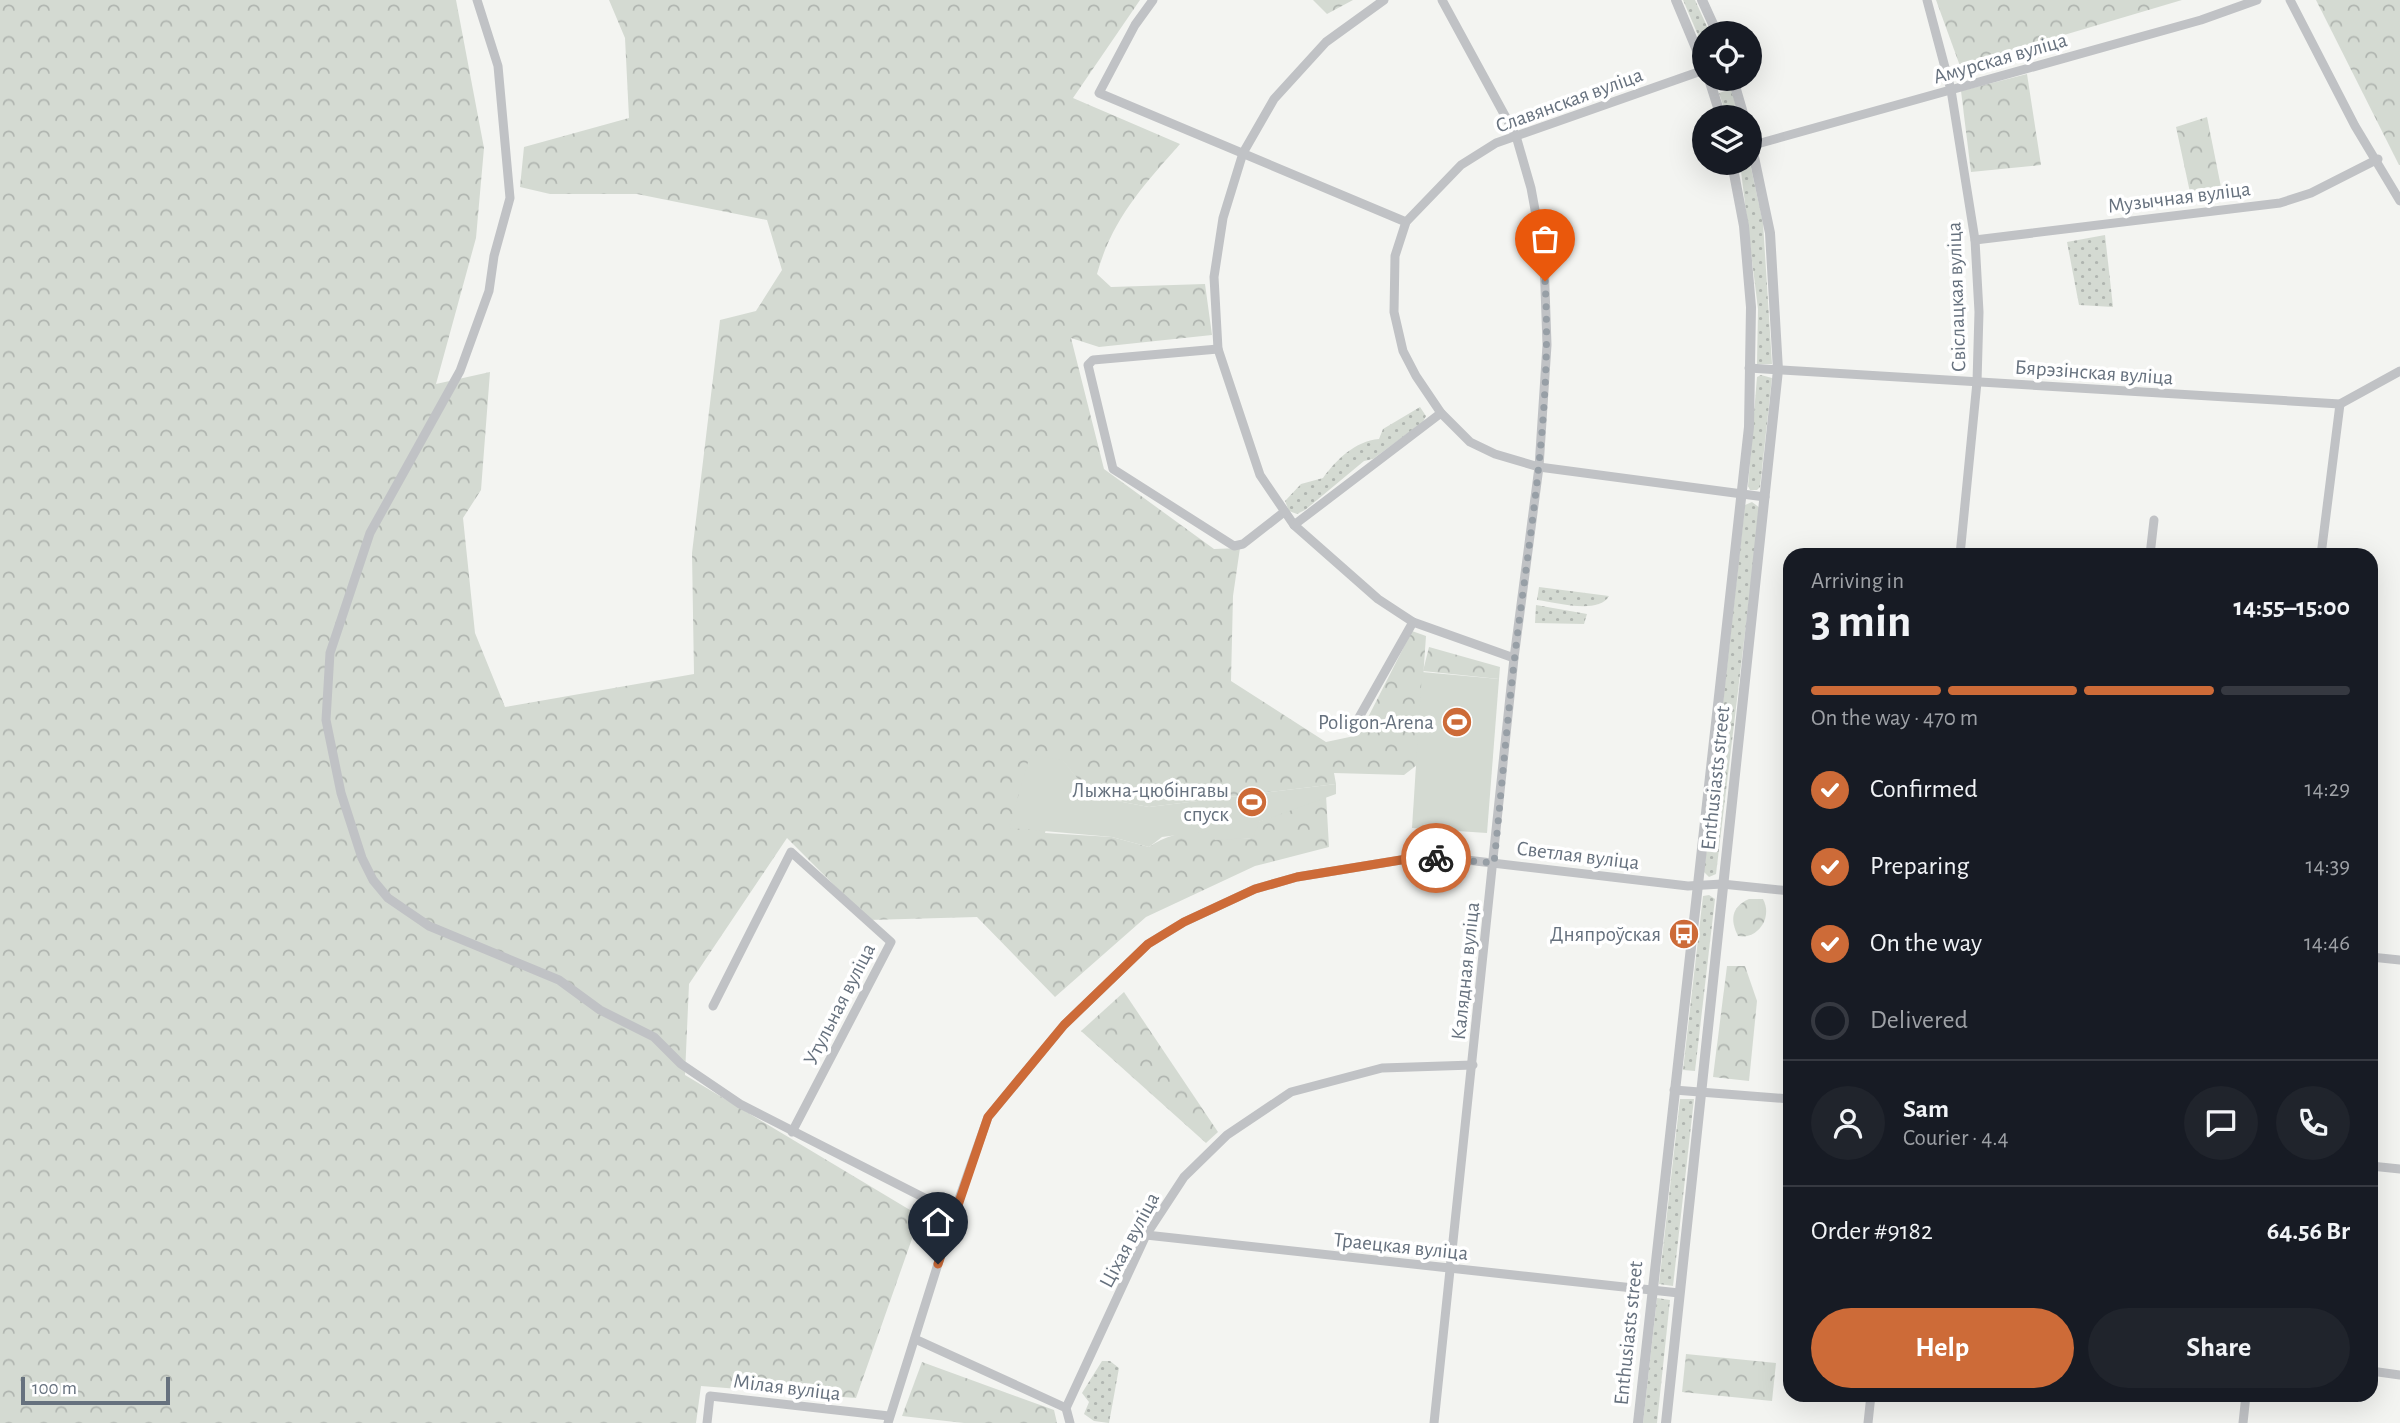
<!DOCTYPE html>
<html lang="en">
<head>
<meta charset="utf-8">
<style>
	:root { --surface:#171b24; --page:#20242c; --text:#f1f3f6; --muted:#9ea1a6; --line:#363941; --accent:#cd6b38 }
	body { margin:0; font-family:"Alegreya Sans",sans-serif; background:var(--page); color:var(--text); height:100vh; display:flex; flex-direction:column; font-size:26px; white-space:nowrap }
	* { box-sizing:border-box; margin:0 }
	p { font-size:23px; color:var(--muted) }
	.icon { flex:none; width:38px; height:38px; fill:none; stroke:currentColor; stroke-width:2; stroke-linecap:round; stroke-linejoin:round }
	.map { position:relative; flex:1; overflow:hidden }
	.panel { position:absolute; left:1783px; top:548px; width:595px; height:854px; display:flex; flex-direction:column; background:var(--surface); border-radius:21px; box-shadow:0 7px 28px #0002 }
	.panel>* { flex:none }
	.buttons { position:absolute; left:1692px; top:21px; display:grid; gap:14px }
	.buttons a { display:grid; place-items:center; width:70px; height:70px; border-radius:50%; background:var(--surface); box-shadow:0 7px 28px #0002; font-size:35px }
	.scale { position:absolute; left:21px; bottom:18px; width:149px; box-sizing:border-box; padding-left:7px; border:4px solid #66717e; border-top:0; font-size:19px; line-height:24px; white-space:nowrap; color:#66717e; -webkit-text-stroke:5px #fff; paint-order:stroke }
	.pin { position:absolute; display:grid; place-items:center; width:60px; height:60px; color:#fff; margin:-72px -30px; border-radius:50% 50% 50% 0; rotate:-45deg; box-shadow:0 0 7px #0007 }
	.pin .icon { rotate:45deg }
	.courier { position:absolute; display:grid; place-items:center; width:70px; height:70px; margin:-35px; border:5px solid #cd6b38; border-radius:50%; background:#fff; color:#222; box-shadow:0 2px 9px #0007 }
	.head em { font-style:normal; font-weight:700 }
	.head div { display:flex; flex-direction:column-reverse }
	.head { display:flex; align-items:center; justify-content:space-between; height:119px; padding:0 28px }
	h1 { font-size:46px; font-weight:700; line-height:52px }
	.bar { display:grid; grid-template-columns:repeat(4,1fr); gap:10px 7px; align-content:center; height:84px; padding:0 28px }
	.bar i { height:9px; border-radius:5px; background:var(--line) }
	.bar .on { background:var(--accent) }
	.bar p { grid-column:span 4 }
	.line { display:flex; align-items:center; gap:18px; padding:0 28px; border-top:2px solid var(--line) }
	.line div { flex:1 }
	.round { display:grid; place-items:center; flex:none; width:74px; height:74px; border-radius:37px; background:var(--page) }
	ol { padding:0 28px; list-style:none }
	li { display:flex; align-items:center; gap:21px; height:77px }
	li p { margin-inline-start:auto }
	li .icon { padding:7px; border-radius:50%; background:var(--accent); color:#fff; stroke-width:4 }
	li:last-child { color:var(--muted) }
	li i { width:38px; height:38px; border:4px solid var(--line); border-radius:50% }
	.button { display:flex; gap:14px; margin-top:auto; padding:14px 28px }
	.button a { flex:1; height:80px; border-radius:42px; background:var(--accent); color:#fff; font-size:28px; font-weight:700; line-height:80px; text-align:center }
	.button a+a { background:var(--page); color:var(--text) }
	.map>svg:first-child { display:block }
	.grass { fill:url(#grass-dots) }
	.forest { fill:url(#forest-crowns) }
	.pitch { fill:#d4dad2 }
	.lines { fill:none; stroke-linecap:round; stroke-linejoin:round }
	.minor { stroke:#c0c2c5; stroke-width:9 }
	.tertiary { stroke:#c0c2c5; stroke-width:10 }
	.done { stroke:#979fa6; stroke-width:7; stroke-dasharray:0 12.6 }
	.route { stroke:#cd6b38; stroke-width:9 }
	.labels { text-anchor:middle; stroke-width:7; stroke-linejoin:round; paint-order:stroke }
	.street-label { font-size:21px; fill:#66717e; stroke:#fff }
	.poi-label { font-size:21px; fill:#66717e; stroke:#fff; text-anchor:end }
</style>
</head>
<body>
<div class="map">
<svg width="2400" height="1423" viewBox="0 0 2400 1423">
	<defs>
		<pattern id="grass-dots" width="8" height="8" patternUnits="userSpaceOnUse" patternTransform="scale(1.75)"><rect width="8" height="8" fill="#d4dad2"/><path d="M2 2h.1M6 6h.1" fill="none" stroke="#b0b5b0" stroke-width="1.8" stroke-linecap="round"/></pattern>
		<pattern id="forest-crowns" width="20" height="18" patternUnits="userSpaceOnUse" patternTransform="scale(1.75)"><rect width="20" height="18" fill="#d4dad2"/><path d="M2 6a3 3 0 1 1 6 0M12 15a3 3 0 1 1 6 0" fill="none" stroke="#b0b5b0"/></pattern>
	</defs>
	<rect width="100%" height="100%" fill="#f3f4f1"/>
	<g class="grass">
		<path d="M1683,0H1695L1710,33H1704V49Z"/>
		<path d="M1731,89L1739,117H1727L1719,93Z"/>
		<path d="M1740,163H1750L1763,223L1772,364H1757L1758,309Z"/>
		<path d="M2105,235L2113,307L2079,305L2067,242Z"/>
		<path d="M1761,375L1772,378L1760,487L1757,490H1750L1748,486L1757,377Z"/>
		<path d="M1420,407L1426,416L1423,422L1373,459L1364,461L1305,510L1297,514L1289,511L1285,501L1301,484L1323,478C1336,460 1355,441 1379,439L1383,429Z"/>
		<path d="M1752,502L1760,508L1716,874L1709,877L1704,872L1745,505Z"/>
		<path d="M1539,587L1609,596C1598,615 1555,602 1537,600Z"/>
		<path d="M1536,605L1587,614L1584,624L1535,623Z"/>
		<path d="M1709,895L1715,899L1695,1071L1683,1070L1703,896Z"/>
		<path d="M1680,1099H1694L1673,1286L1659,1284Z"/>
		<path d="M1657,1298L1670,1300L1657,1423H1643Z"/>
		<path d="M1102,1361H1110L1119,1368L1109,1423L1094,1421L1084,1414L1089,1402L1082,1393Z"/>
	</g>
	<g class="forest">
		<path d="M0,0H456L484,148L476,238L436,384L490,372L481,490L463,518L475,633L505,707L694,674L692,553L720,320L756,311L782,270L767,220L637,194H550L520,187L524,147L629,118L625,38L609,0H1140L1073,98L1180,144C1143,186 1112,219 1097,274L1111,287L1205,284L1212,335L1099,347L1071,338L1104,469L1214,549L1240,548L1233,596L1231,681L1326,742L1359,735L1412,631L1426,636L1417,765L1404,775L1334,773L1336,784L1149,807L1091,796L1063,761L1045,833L1112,837L1149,847C1165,835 1188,830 1208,831C1224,831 1232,840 1252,838L1258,822L1326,795L1329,847L1255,866L1146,917L1055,997L977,917L869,920L787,838L689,984L685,1075L920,1216L856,1398L701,1386L696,1423H0Z"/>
		<path d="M1313,0H1353L1327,14Z"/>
		<path d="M1936,0H2182L1960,66Z"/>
		<path d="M2316,0H2400V165H2399Z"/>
		<path d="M2027,74L2041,165L1971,172L1961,91Z"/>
		<path d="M2207,117L2222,192L2191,197L2176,127Z"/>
		<path d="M1429,647L1500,667L1499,679L1423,671Z"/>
		<path d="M1749,899H1763C1773,917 1758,940 1738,936C1730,920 1731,907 1749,899Z"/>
		<path d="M1727,966H1745L1757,1001L1749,1081L1713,1077Z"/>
		<path d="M1124,992L1218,1132L1206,1143L1081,1031Z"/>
		<path d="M1686,1354L1776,1363L1772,1401L1682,1392Z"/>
		<path d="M922,1362L1054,1410L1057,1423H964L902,1416Z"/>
	</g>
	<g class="pitch">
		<path d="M1422,672L1499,679L1487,833L1412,828Z"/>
		<path d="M1030,755L1063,760L1091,796L1149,807L1336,784V794L1259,822L1253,838L1215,840L1209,831L1162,837L1149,847L1112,837L1009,828Z"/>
	</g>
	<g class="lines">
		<g class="minor">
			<path d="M477,0L498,66L510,198L494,256L489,291L460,371L370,533L330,653L326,720L341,793L362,858L373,880L388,898L429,926L559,980L600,1010L654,1037L681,1064L740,1104L954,1213"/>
			<path d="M1153,0L1135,25L1099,93L1406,222"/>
			<path d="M1384,0L1326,42L1274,99L1243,153L1223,218L1214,277L1218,349L1260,475L1294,525L1378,599L1413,622L1514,658"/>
			<path d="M1927,0L1951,90L1975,240L1979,312L1977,382L1960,555"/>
			<path d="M2290,0L2355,126L2400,201"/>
			<path d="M1704,70L1496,143L1461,165L1406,222L1395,256L1394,312L1403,351L1416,376L1441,413L1470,442L1495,454L1539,467L1765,497"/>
			<path d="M1750,146L2201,20L2257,0"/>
			<path d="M1975,240L2280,203L2311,193L2378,159"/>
			<path d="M1218,349L1093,360L1088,365L1113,469L1234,546L1243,544L1284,512"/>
			<path d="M1749,368L2340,404L2400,371"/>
			<path d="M1294,525L1441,413"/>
			<path d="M2150,555L2154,520"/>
			<path d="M2321,555L2340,404"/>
			<path d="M1353,728L1413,622"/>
			<path d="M2371,957L2400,960"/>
			<path d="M713,1006L791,852L891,942L792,1132"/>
			<path d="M1674,1090L1790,1099"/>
			<path d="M2371,1166L2400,1169"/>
			<path d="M1146,1235L1679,1293"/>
			<path d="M915,1339L1066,1408"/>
			<path d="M2371,1371L2400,1375"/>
			<path d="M707,1423L710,1396L889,1416"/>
			<path d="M888,1423L954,1213L988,1117L1064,1025L1148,944L1184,922L1255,889L1297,877L1413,858H1450L1688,886L1722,884L1790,891"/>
			<path d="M1070,1423L1066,1408L1146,1235L1184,1177L1227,1135L1291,1092L1382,1068L1473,1065"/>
			<path d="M1434,1423L1514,658L1539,467L1547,345L1544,259L1531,188L1516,136L1442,0"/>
			<path d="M1868,1423L1871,1395"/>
			<path d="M2243,1423L2246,1395"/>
		</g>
		<g class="tertiary">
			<path d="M1676,0L1704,67"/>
			<path d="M1702,0L1717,33"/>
			<path d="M1709,79L1721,117"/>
			<path d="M1733,79L1744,117"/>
			<path d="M1638,1423L1749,427L1751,307L1744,226L1732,163"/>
			<path d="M1666,1423L1778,370L1770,233L1750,138"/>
		</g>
	</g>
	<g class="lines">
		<path class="done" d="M1436,858L1494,863C1502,786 1508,708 1518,630C1533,514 1552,398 1545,281"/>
		<path class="route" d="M938,1264L988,1117L1064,1025L1148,944L1184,922L1255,889L1297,877L1413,858H1436"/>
	</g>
	<defs>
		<g id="stadium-disc" transform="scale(1.575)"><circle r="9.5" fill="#cd6b38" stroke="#fff"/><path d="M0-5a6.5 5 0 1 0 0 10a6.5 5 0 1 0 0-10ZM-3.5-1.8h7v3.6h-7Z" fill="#fff"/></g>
		<g id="bus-disc" transform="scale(1.575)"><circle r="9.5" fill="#cd6b38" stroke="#fff"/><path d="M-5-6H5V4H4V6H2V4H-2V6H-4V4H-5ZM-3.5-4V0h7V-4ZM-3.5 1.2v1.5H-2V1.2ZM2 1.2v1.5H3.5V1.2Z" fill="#fff"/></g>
	</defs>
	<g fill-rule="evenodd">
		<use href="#stadium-disc" x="1457" y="722"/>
		<use href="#stadium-disc" x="1252" y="802"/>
		<use href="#bus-disc" x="1684" y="934"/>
	</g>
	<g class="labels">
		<g class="street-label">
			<text transform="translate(2000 58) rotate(-16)" y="7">Амурская вуліца</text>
			<text transform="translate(1569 100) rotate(-20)" y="7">Славянская вуліца</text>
			<text transform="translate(2179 197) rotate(-7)" y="7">Музычная вуліца</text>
			<text transform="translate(1956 297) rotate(-92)" y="7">Свіслацкая вуліца</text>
			<text transform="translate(2094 372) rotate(4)" y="7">Бярэзінская вуліца</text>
			<text transform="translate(1715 778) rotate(-84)" y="7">Enthusiasts street</text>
			<text transform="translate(1578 855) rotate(7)" y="7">Светлая вуліца</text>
			<text transform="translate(1465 971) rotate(-84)" y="7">Калядная вуліца</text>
			<text transform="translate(839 1004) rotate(-63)" y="7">Утульная вуліца</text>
			<text transform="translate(1129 1240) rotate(-62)" y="7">Ціхая вуліца</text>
			<text transform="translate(1401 1246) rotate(6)" y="7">Траецкая вуліца</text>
			<text transform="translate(1628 1333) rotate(-84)" y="7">Enthusiasts street</text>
			<text transform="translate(787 1387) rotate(7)" y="7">Мілая вуліца</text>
		</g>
		<g class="poi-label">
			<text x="1434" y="729">Poligon-Arena</text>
			<text x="1229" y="797">Лыжна-цюбінгавы<tspan x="1229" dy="24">спуск</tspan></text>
			<text x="1661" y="941">Дняпроўская</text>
		</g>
	</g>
</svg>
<div class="buttons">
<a><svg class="icon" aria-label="locate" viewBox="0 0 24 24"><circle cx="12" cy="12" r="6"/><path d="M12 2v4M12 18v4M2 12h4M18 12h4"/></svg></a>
<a><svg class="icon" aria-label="layers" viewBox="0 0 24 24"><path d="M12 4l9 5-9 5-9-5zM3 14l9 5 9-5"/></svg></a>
</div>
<div class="scale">100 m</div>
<div class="pin" style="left:1545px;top:281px;background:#ea580c"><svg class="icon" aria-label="bag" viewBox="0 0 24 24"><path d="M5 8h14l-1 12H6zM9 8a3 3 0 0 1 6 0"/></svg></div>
<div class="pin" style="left:938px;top:1264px;background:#1f2937"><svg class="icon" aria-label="home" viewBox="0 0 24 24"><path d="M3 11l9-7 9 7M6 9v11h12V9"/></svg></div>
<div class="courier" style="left:1436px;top:858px"><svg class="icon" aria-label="bike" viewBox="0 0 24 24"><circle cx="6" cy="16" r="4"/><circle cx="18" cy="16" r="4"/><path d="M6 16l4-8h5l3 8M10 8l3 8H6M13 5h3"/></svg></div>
<section class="panel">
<div class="head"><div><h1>3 min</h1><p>Arriving in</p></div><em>14:55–15:00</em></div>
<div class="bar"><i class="on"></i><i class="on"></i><i class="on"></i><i></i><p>On the way · 470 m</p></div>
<ol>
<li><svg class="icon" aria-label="check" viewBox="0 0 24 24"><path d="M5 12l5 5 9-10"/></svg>Confirmed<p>14:29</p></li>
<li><svg class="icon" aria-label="check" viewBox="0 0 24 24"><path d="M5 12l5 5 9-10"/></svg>Preparing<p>14:39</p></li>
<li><svg class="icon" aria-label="check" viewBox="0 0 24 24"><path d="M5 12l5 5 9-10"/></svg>On the way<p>14:46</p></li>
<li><i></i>Delivered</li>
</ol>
<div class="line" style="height:126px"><a class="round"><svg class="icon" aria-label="person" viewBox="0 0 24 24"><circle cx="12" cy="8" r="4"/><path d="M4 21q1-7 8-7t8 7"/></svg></a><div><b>Sam</b><p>Courier · 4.4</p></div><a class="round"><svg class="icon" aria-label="chat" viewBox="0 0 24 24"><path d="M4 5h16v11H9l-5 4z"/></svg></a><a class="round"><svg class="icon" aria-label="phone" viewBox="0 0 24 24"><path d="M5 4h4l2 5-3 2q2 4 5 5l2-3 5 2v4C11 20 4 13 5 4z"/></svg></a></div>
<div class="line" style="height:91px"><div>Order #9182</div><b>64.56 Br</b></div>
<div class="button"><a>Help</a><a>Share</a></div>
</section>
</div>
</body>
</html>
